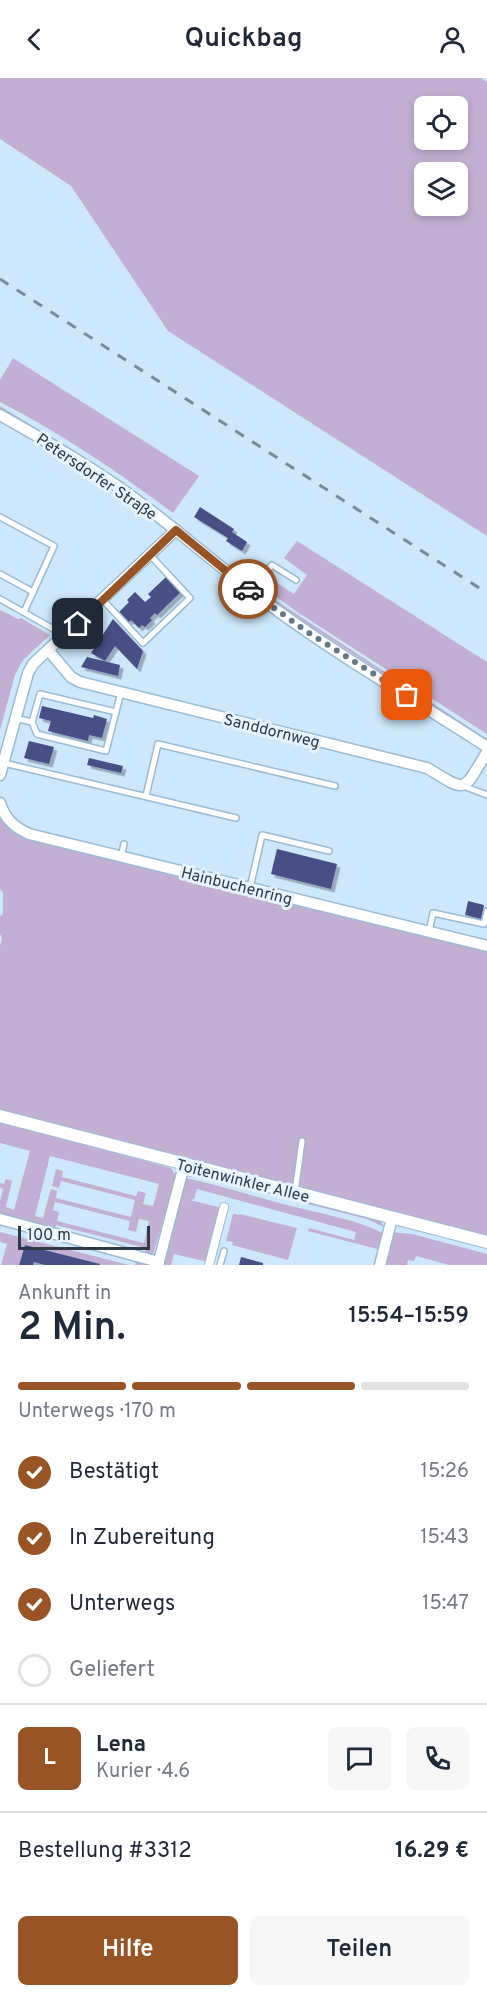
<!DOCTYPE html>
<html lang="de">
<head>
<meta charset="utf-8">
<style>
	:root { --surface:#fff; --page:#f6f6f7; --text:#1f2937; --muted:#747a83; --line:#e0e1e3; --accent:#985425 }
	body { margin:0; font-family:Overpass,sans-serif; background:var(--page); color:var(--text); height:100vh; display:flex; flex-direction:column; font-size:22px; white-space:nowrap }
	* { box-sizing:border-box; margin:0 }
	p { font-size:20px; color:var(--muted) }
	.icon { flex:none; width:33px; height:33px; fill:none; stroke:currentColor; stroke-width:2; stroke-linecap:round; stroke-linejoin:round }
	.map { position:relative; height:1187px; overflow:hidden }
	.side { display:flex; flex-direction:column; background:var(--surface); flex:1 }
	.side>* { flex:none }
	.buttons { position:absolute; left:414px; top:18px; display:grid; gap:12px }
	.buttons a { display:grid; place-items:center; width:54px; height:54px; border-radius:9px; background:var(--surface); box-shadow:0 3px 9px #0003; font-size:30px }
	.scale { position:absolute; left:18px; bottom:15px; width:132px; box-sizing:border-box; padding-left:6px; border:3px solid #2e3b45; border-top:0; font-size:16px; line-height:21px; white-space:nowrap; color:#2e3b45; -webkit-text-stroke:4px #e6f3fd; paint-order:stroke }
	.pin { position:absolute; display:grid; place-items:center; width:51px; height:51px; color:#fff; margin:-26px; border-radius:12px; box-shadow:0 3px 9px #0006 }
	.courier { position:absolute; display:grid; place-items:center; width:60px; height:60px; margin:-30px; border:4px solid #985425; border-radius:50%; background:#fff; color:#222; box-shadow:0 2px 8px #0007 }
	.head em { font-style:normal; font-weight:600 }
	.head div { display:flex; flex-direction:column-reverse }
	.head { display:flex; align-items:center; justify-content:space-between; height:102px; padding:0 18px }
	h1 { font-size:39px; font-weight:600; line-height:45px }
	.bar { display:grid; grid-template-columns:repeat(4,1fr); gap:9px 6px; align-content:center; height:72px; padding:0 18px }
	.bar i { height:8px; border-radius:4px; background:var(--line) }
	.bar .on { background:var(--accent) }
	.bar p { grid-column:span 4 }
	.line { display:flex; align-items:center; gap:15px; padding:0 18px; border-top:2px solid var(--line) }
	.line div { flex:1 }
	.round { display:grid; place-items:center; flex:none; width:63px; height:63px; border-radius:9px; background:var(--page) }
	ol { padding:0 18px; list-style:none }
	li { display:flex; align-items:center; gap:18px; height:66px }
	li p { margin-inline-start:auto }
	li .icon { padding:6px; border-radius:50%; background:var(--accent); color:#fff; stroke-width:4 }
	li:last-child { color:var(--muted) }
	li i { width:33px; height:33px; border:3px solid var(--line); border-radius:50% }
	.button { display:flex; gap:12px; margin-top:auto; padding:12px 18px }
	.button a { flex:1; height:69px; border-radius:9px; background:var(--accent); color:#fff; font-size:24px; font-weight:600; line-height:69px; text-align:center }
	.button a+a { background:var(--page); color:var(--text) }
	header { display:flex; justify-content:space-between; align-items:center; height:78px; padding:0 18px; background:var(--surface); font-size:27px; font-weight:600 }
	.map>svg:first-child { display:block }
	.green { fill:#c3afd4; fill-rule:evenodd }
	.building { fill:#464f84; filter:url(#shadow) }
	.lines { fill:none; stroke-linecap:round; stroke-linejoin:round }
	.service-casing { stroke:#9bbbd3; stroke-width:8 }
	.pedestrian-casing { stroke:#9bbbd3; stroke-width:10 }
	.minor-casing { stroke:#9bbbd3; stroke-width:13 }
	.tertiary-casing { stroke:#9bbbd3; stroke-width:14 }
	.service { stroke:#fff; stroke-width:5 }
	.pedestrian { stroke:#fff; stroke-width:8 }
	.minor { stroke:#fff; stroke-width:10 }
	.tertiary { stroke:#fff; stroke-width:12 }
	.rail { stroke:#788b9a; stroke-width:3; stroke-dasharray:10 10; stroke-linecap:butt }
	.done { stroke:#667885; stroke-width:6; stroke-dasharray:0 10.8 }
	.route { stroke:#985425; stroke-width:8 }
	.labels { text-anchor:middle; stroke-width:6; stroke-linejoin:round; paint-order:stroke }
	.street-label { font-size:16px; fill:#2e3b45; stroke:#e6f3fd }
</style>
</head>
<body>
<header><svg class="icon" aria-label="back" viewBox="0 0 24 24"><path d="M15 5l-7 7 7 7"/></svg>Quickbag<svg class="icon" aria-label="person" viewBox="0 0 24 24"><circle cx="12" cy="8" r="4"/><path d="M4 21q1-7 8-7t8 7"/></svg></header>
<div class="map">
<svg width="487" height="1187" viewBox="0 0 487 1187">
	<defs>
		<filter id="shadow"><feDropShadow dx="3.5" dy="3.5" stdDeviation="0" flood-color="#0004"/></filter>
	</defs>
	<rect width="100%" height="100%" fill="#cde8fc"/>
	<g class="green">
		<path d="M0,0H481L487,4V458L168,253L71,108L0,61ZM424,28H458V62H424ZM424,94H458V128H424Z"/>
		<path d="M13,280L199,398L173,435C118,394 61,355 0,324V302Z"/>
		<path d="M0,328L120,402L251,504H247L62,368L0,331Z"/>
		<path d="M297,463L487,584V656L297,534L262,508V505L269,500L294,516L307,497L284,480Z"/>
		<path d="M260,512L487,661V663L261,516Z"/>
		<path d="M0,532L18,541L21,540L50,557L23,582L15,597L0,652Z"/>
		<path d="M0,738L12,753L24,760L487,873V1160L0,1035V868L2,860L0,856V838L3,836V815L0,811Z"/>
		<path d="M0,1044L171,1090L176,1098L150,1187H135L137,1178L143,1179L146,1170L56,1147L54,1155L2,1142L0,1151V1123L3,1111L0,1110V1105L4,1106L6,1101L12,1103L6,1129L14,1132L30,1073L0,1065ZM50,1078L159,1106L153,1128L143,1126L146,1115L138,1113L136,1118L62,1099L63,1093L56,1091L52,1108L59,1110L61,1103L135,1122L131,1139L56,1120L57,1113L51,1111L43,1140L35,1138ZM55,1124L130,1143L128,1152L136,1154L139,1141L149,1143L144,1165L57,1143L59,1134L53,1132Z"/>
		<path d="M195,1095L377,1141L381,1143L384,1149L367,1141L202,1099H188Z"/>
		<path d="M181,1099C216,1106 249,1117 283,1126C317,1135 353,1140 385,1156L381,1172L308,1153L309,1150L354,1162L356,1154L197,1111L194,1121L190,1122L222,1130L208,1184L174,1176L171,1187H158Z"/>
		<path d="M233,1136L240,1137V1136L297,1150L288,1182L232,1167L233,1164L226,1163Z"/>
		<path d="M0,1154L129,1187H103L25,1167L19,1187H1L7,1166L0,1164Z"/>
		<path d="M389,1154L412,1156L487,1176V1187H449L416,1178L414,1183L408,1182L407,1187H380Z"/>
	</g>
	<g class="building">
		<path d="M200,429L234,451L232,454L247,464L242,473L226,463L228,460L194,439Z"/>
		<path d="M166,499L181,514L157,537L155,535L150,540L152,542L145,549L142,547L139,550L131,542L129,544L119,534L129,524L127,522L135,514L145,524L151,519L148,516Z"/>
		<path d="M113,541L143,573L137,591L115,568L105,583L91,575Z"/>
		<path d="M87,579L120,587L118,598L81,589Z"/>
		<path d="M42,628L93,640L94,637L107,641L102,660L89,657L88,663L48,653L51,643L39,640Z"/>
		<path d="M29,663L54,669L49,686L24,680Z"/>
		<path d="M89,680L123,688L121,695L87,687Z"/>
		<path d="M277,771L337,786L331,811L271,796Z"/>
		<path d="M468,823L484,827L481,841L465,837Z"/>
		<path d="M25,1167L100,1186V1187H45L34,1184L33,1187H19Z"/>
		<path d="M241,1179L263,1185V1187H239Z"/>
	</g>
	<g class="lines">
		<g class="service-casing">
			<g id="service">
				<path d="M0,439L54,468L33,514"/>
				<path d="M0,496L33,514L24,534"/>
				<path d="M250,512L272,487L296,502"/>
				<path d="M0,521L64,557"/>
				<path d="M103,522L143,565L190,520L151,478"/>
				<path d="M15,640L32,644L37,656L106,673L121,614"/>
				<path d="M32,644L40,616L116,634"/>
				<path d="M4,685L236,740"/>
				<path d="M463,708L487,717"/>
				<path d="M146,718L158,666L335,708"/>
				<path d="M121,779L124,766"/>
				<path d="M250,810L262,757L329,773"/>
				<path d="M429,854L433,835L484,846L487,833"/>
				<path d="M295,1114L302,1063"/>
				<path d="M220,1187L224,1173"/>
			</g>
		</g>
		<g class="pedestrian-casing">
			<path id="pedestrian" d="M209,1187L224,1129"/>
		</g>
		<g class="minor-casing">
			<g id="minor">
				<path d="M0,337C48,364 97,392 142,426C185,458 224,493 267,525C337,577 413,621 487,669"/>
				<path d="M49,573L71,599L80,604L427,690C468,715 462,715 487,674"/>
				<path d="M0,697L28,595L33,586L176,452"/>
				<path d="M0,725C5,741 14,749 29,756L487,868"/>
				<path d="M0,1141L159,1184"/>
				<path d="M158,1187L184,1087"/>
				<path d="M380,1187L392,1140"/>
			</g>
		</g>
		<g class="tertiary-casing">
			<path id="tertiary" d="M0,1038L487,1164"/>
		</g>
		<use href="#service" class="service"/>
		<use href="#pedestrian" class="pedestrian"/>
		<use href="#minor" class="minor"/>
		<use href="#tertiary" class="tertiary"/>
		<path class="rail" d="M0,201L487,515"/>
	</g>
	<g class="lines">
		<path class="done" d="M248,511L306,553L407,617"/>
		<path class="route" d="M78,546L176,452L248,511"/>
	</g>
	<g class="labels">
		<g class="street-label">
			<text transform="translate(97 398) rotate(34)" y="6">Petersdorfer Straße</text>
			<text transform="translate(272 652) rotate(14)" y="6">Sanddornweg</text>
			<text transform="translate(237 807) rotate(14)" y="6">Hainbuchenring</text>
			<text transform="translate(243 1102) rotate(14)" y="6">Toitenwinkler Allee</text>
		</g>
	</g>
</svg>
<div class="buttons">
<a><svg class="icon" aria-label="locate" viewBox="0 0 24 24"><circle cx="12" cy="12" r="6"/><path d="M12 2v4M12 18v4M2 12h4M18 12h4"/></svg></a>
<a><svg class="icon" aria-label="layers" viewBox="0 0 24 24"><path d="M12 4l9 5-9 5-9-5zM3 14l9 5 9-5"/></svg></a>
</div>
<div class="scale">100 m</div>
<div class="pin" style="left:407px;top:617px;background:#ea580c"><svg class="icon" aria-label="bag" viewBox="0 0 24 24"><path d="M5 8h14l-1 12H6zM9 8a3 3 0 0 1 6 0"/></svg></div>
<div class="pin" style="left:78px;top:546px;background:#1f2937"><svg class="icon" aria-label="home" viewBox="0 0 24 24"><path d="M3 11l9-7 9 7M6 9v11h12V9"/></svg></div>
<div class="courier" style="left:248px;top:511px"><svg class="icon" aria-label="car" viewBox="0 0 24 24"><path d="M5 17H2v-5l4-1 3-4h7l3 4 3 1v5h-3M9 17h6M6 11h13"/><circle cx="7" cy="17" r="2"/><circle cx="17" cy="17" r="2"/></svg></div>
</div>
<section class="side">
<div class="head"><div><h1>2 Min.</h1><p>Ankunft in</p></div><em>15:54–15:59</em></div>
<div class="bar"><i class="on"></i><i class="on"></i><i class="on"></i><i></i><p>Unterwegs · 170 m</p></div>
<ol>
<li><svg class="icon" aria-label="check" viewBox="0 0 24 24"><path d="M5 12l5 5 9-10"/></svg>Bestätigt<p>15:26</p></li>
<li><svg class="icon" aria-label="check" viewBox="0 0 24 24"><path d="M5 12l5 5 9-10"/></svg>In Zubereitung<p>15:43</p></li>
<li><svg class="icon" aria-label="check" viewBox="0 0 24 24"><path d="M5 12l5 5 9-10"/></svg>Unterwegs<p>15:47</p></li>
<li><i></i>Geliefert</li>
</ol>
<div class="line" style="height:108px"><b class="round" style="background:var(--accent);color:#fff">L</b><div><b>Lena</b><p>Kurier · 4.6</p></div><a class="round"><svg class="icon" aria-label="chat" viewBox="0 0 24 24"><path d="M4 5h16v11H9l-5 4z"/></svg></a><a class="round"><svg class="icon" aria-label="phone" viewBox="0 0 24 24"><path d="M5 4h4l2 5-3 2q2 4 5 5l2-3 5 2v4C11 20 4 13 5 4z"/></svg></a></div>
<div class="line" style="height:78px"><div>Bestellung #3312</div><b>16.29 €</b></div>
<div class="button"><a>Hilfe</a><a>Teilen</a></div>
</section>
</body>
</html>
